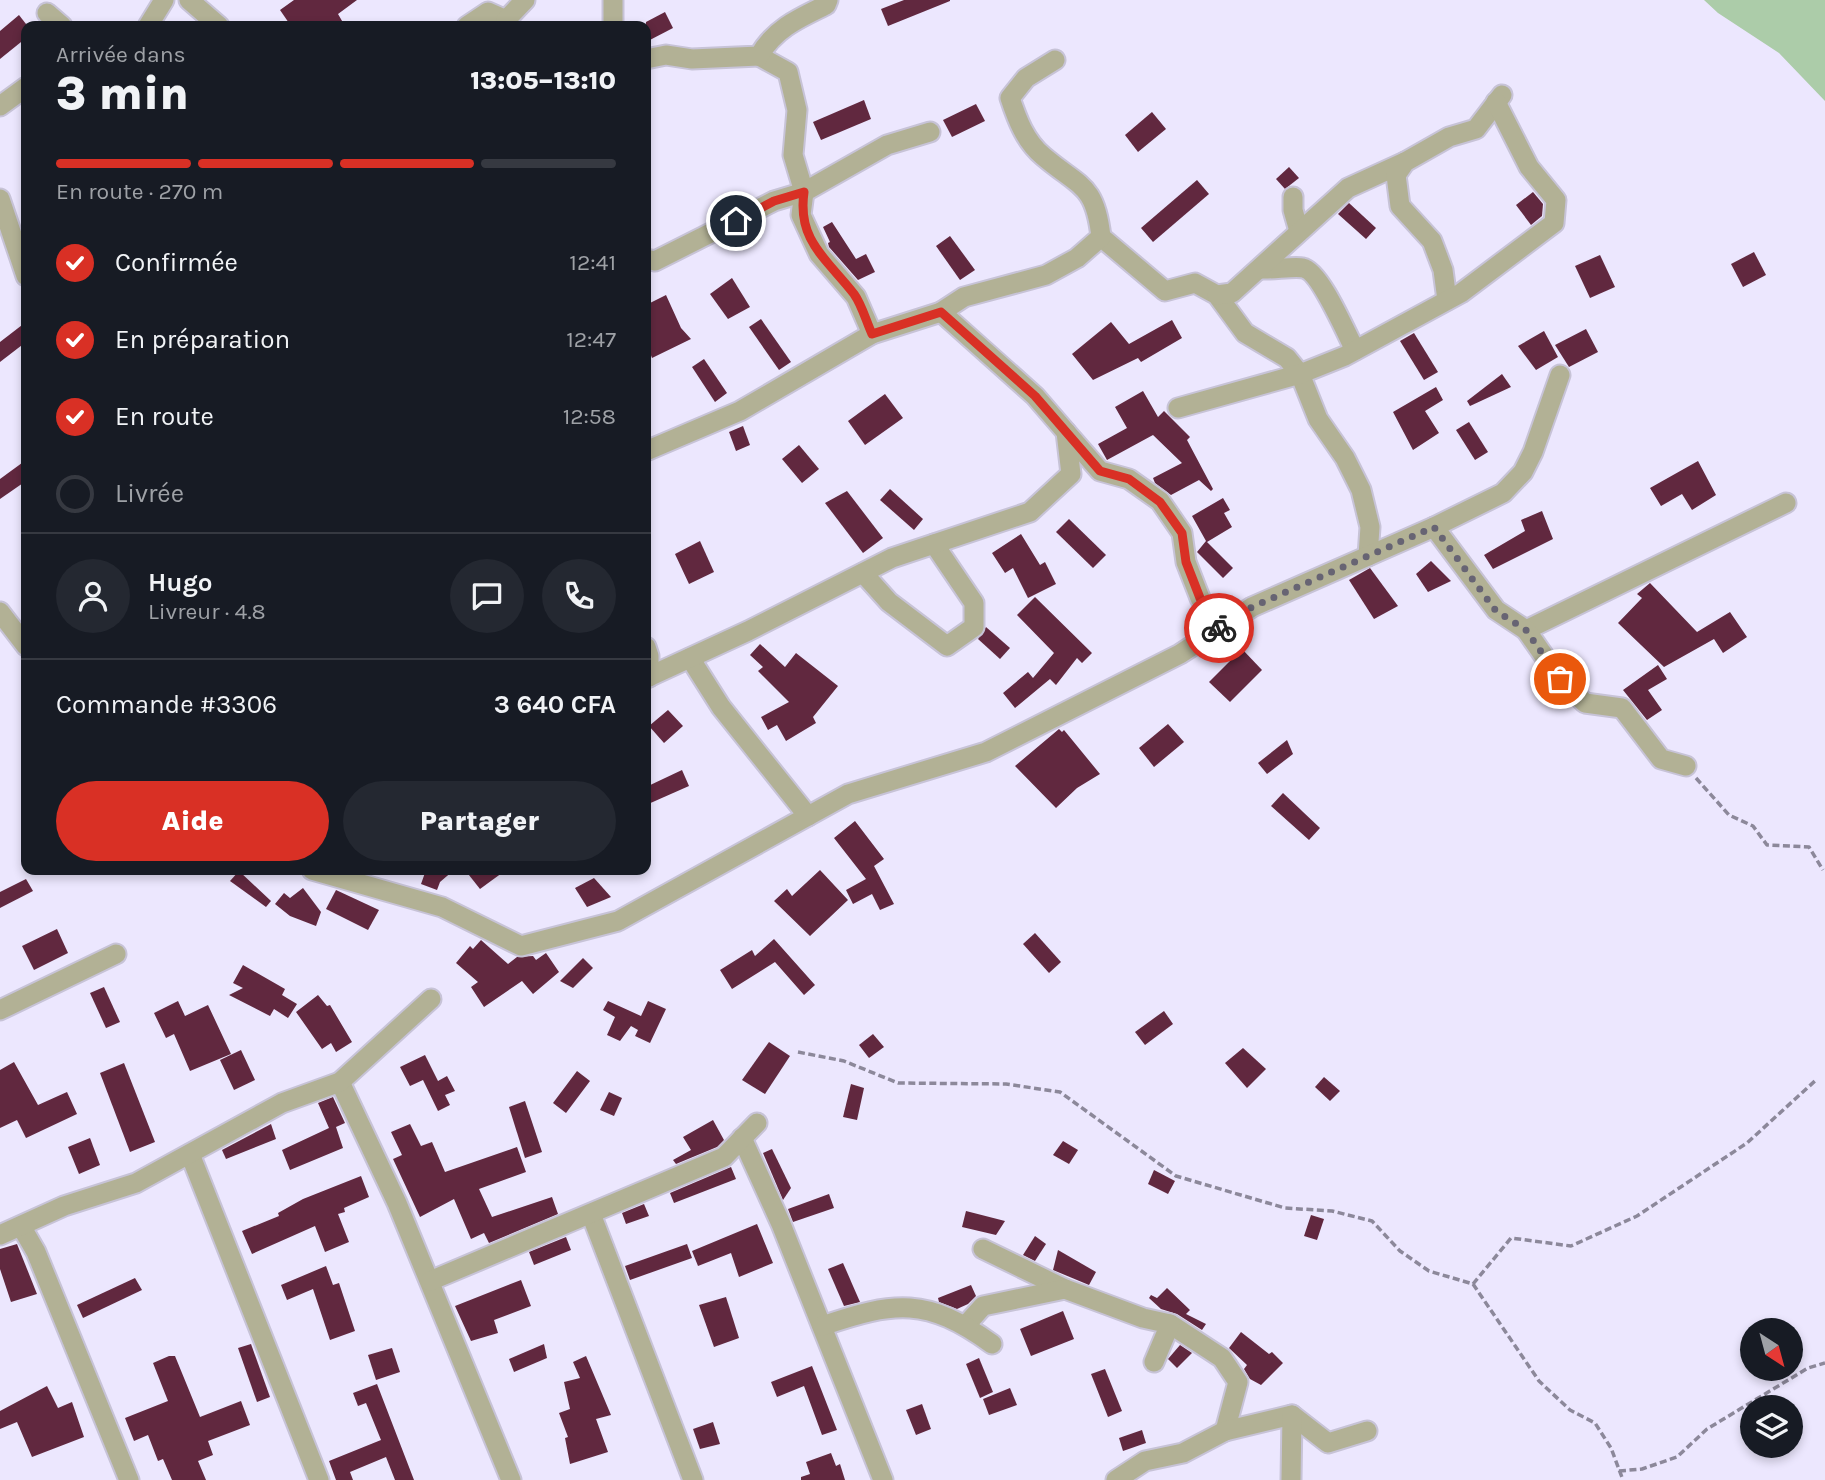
<!DOCTYPE html>
<html lang="fr">
<head>
<meta charset="utf-8">
<style>
	:root { --surface:#171b24; --page:#242831; --text:#f1f3f6; --muted:#9ea1a6; --line:#363941; --accent:#d93025 }
	body { margin:0; font-family:Karla,sans-serif; background:var(--page); color:var(--text); height:100vh; display:flex; flex-direction:column; font-size:26px; white-space:nowrap }
	* { box-sizing:border-box; margin:0 }
	p { font-size:23px; color:var(--muted) }
	.icon { flex:none; width:38px; height:38px; fill:none; stroke:currentColor; stroke-width:2; stroke-linecap:round; stroke-linejoin:round }
	.map { position:relative; flex:1; overflow:hidden }
	.drawer { position:absolute; left:21px; top:21px; width:630px; height:854px; display:flex; flex-direction:column; background:var(--surface); border-radius:14px; box-shadow:0 4px 10px #0003 }
	.drawer>* { flex:none }
	.needle { width:46px; rotate:144deg }
	.fabs { position:absolute; left:1740px; top:1318px; display:grid; gap:14px }
	.fabs a { display:grid; place-items:center; width:63px; height:63px; border-radius:50%; background:var(--surface); box-shadow:0 4px 10px #0003; font-size:35px }
	.pin { position:absolute; display:grid; place-items:center; width:60px; height:60px; color:#fff; margin:-30px; border:4px solid #fff; border-radius:50%; box-shadow:0 2px 7px #0007 }
	.courier { position:absolute; display:grid; place-items:center; width:70px; height:70px; margin:-35px; border:5px solid #d93025; border-radius:50%; background:#fff; color:#222; box-shadow:0 2px 9px #0007 }
	.headline em { font-style:normal; font-weight:800 }
	.headline div { display:flex; flex-direction:column-reverse }
	.headline { display:flex; align-items:center; justify-content:space-between; height:119px; padding:0 35px }
	h1 { font-size:46px; font-weight:800; line-height:52px }
	.bar { display:grid; grid-template-columns:repeat(4,1fr); gap:10px 7px; align-content:center; height:84px; padding:0 35px }
	.bar i { height:9px; border-radius:5px; background:var(--line) }
	.bar .selected { background:var(--accent) }
	.bar p { grid-column:span 4 }
	.line { display:flex; align-items:center; gap:18px; padding:0 35px; border-top:2px solid var(--line) }
	.line div { flex:1 }
	.round { display:grid; place-items:center; flex:none; width:74px; height:74px; border-radius:37px; background:var(--page) }
	ol { padding:0 35px; list-style:none }
	li { display:flex; align-items:center; gap:21px; height:77px }
	li p { margin-inline-start:auto }
	li .icon { padding:7px; border-radius:50%; background:var(--accent); color:#fff; stroke-width:4 }
	li:last-child { color:var(--muted) }
	li i { width:38px; height:38px; border:4px solid var(--line); border-radius:50% }
	.action { display:flex; gap:14px; margin-top:auto; padding:14px 35px }
	.action a { flex:1; height:80px; border-radius:42px; background:var(--accent); color:#fff; font-size:28px; font-weight:800; line-height:80px; text-align:center }
	.action a+a { background:var(--page); color:var(--text) }
	.map>svg:first-child { display:block }
	.green { fill:#accca9 }
	.building { fill:#61283f }
	.lines { fill:none; stroke-linecap:round; stroke-linejoin:round }
	.street-casing { stroke:#c7c3d7; stroke-width:23 }
	.path { stroke:#8c889a; stroke-width:3.5; stroke-dasharray:7 3.5; stroke-linecap:butt }
	.street { stroke:#b2b195; stroke-width:19 }
	.done { stroke:#676473; stroke-width:7; stroke-dasharray:0 12.6 }
	.route { stroke:#d93025; stroke-width:9 }
</style>
</head>
<body>
<div class="map">
<svg width="1825" height="1480" viewBox="0 0 1825 1480">
	<rect width="100%" height="100%" fill="#ece7fe"/>
	<path class="green" d="M1704,0H1825V101L1779,53L1718,13Z"/>
	<g class="building">
		<path d="M294,0H357L338,14L345,26H291L280,10Z"/>
		<path d="M904,0H950V1L888,26L881,9Z"/>
		<path d="M665,12L673,28L646,42V22Z"/>
		<path d="M19,15L26,24V38L0,59V31Z"/>
		<path d="M864,100L871,119L821,140L813,122Z"/>
		<path d="M976,104L985,121L952,137L943,120Z"/>
		<path d="M1152,112L1166,129L1138,152L1125,135Z"/>
		<path d="M1289,167L1299,178L1285,189L1276,179Z"/>
		<path d="M1197,180L1209,194L1153,242L1141,228Z"/>
		<path d="M1533,192L1543,204L1542,216L1531,225L1516,205Z"/>
		<path d="M1349,203L1376,228L1366,239L1338,214Z"/>
		<path d="M832,222L856,259L866,254L875,272L858,280L829,247L828,243L830,242L823,227Z"/>
		<path d="M950,236L975,270L960,280L936,246Z"/>
		<path d="M1754,252L1766,275L1743,287L1731,264Z"/>
		<path d="M1600,255L1615,287L1590,298L1575,266Z"/>
		<path d="M732,278L750,307L728,319L710,294Z"/>
		<path d="M666,295L681,328L691,339L652,358L646,342V305Z"/>
		<path d="M761,319L791,362L779,370L749,327Z"/>
		<path d="M1172,320L1182,338L1141,362L1138,358L1093,380L1072,354L1111,322L1129,344Z"/>
		<path d="M26,322V342L0,362V342Z"/>
		<path d="M1586,329L1598,352L1569,367L1555,345Z"/>
		<path d="M1544,331L1558,357L1536,370L1518,346Z"/>
		<path d="M1414,333L1438,372L1424,380L1400,341Z"/>
		<path d="M704,359L727,393L715,402L692,367Z"/>
		<path d="M1502,374L1511,387L1470,406L1467,401Z"/>
		<path d="M1436,387L1443,400L1425,411L1439,433L1413,450L1393,412Z"/>
		<path d="M1143,391L1158,417L1164,411L1190,437L1187,440L1213,489L1211,491L1199,480L1171,495L1155,483L1153,478L1182,463L1153,435L1107,460L1098,444L1127,428L1115,407Z"/>
		<path d="M885,394L903,418L865,445L848,421Z"/>
		<path d="M1469,422L1488,452L1475,460L1456,430Z"/>
		<path d="M743,426L750,445L736,451L729,432Z"/>
		<path d="M799,445L819,469L802,483L782,459Z"/>
		<path d="M26,460V481L0,499V479Z"/>
		<path d="M1698,461L1716,495L1692,510L1682,494L1661,506L1650,488Z"/>
		<path d="M890,489L923,519L914,530L880,500Z"/>
		<path d="M847,491L883,538L863,553L825,503Z"/>
		<path d="M1223,498L1230,510L1224,513L1232,527L1207,542L1233,568L1223,578L1197,552L1206,541L1192,516Z"/>
		<path d="M1542,511L1553,539L1493,569L1484,555L1525,531L1521,520Z"/>
		<path d="M1069,519L1106,555L1093,568L1056,532Z"/>
		<path d="M1021,534L1040,565L1045,562L1056,584L1028,598L1013,568L1005,573L992,553Z"/>
		<path d="M700,541L714,572L689,584L675,554Z"/>
		<path d="M1431,561L1451,581L1428,592L1416,574Z"/>
		<path d="M1370,568L1398,606L1374,619L1349,580Z"/>
		<path d="M1650,583L1697,632L1730,612L1747,637L1723,653L1714,639L1664,667L1618,623L1642,598L1637,594Z"/>
		<path d="M1035,597L1092,653L1082,663L1077,658L1056,685L1050,679L1015,708L1003,693L1028,672L1033,678L1054,653L1017,615Z"/>
		<path d="M986,627L1010,648L1000,659L978,639Z"/>
		<path d="M760,644L785,667L796,653L838,686L813,717L816,723L786,741L777,725L768,730L761,717L789,702L758,671L763,667L750,655Z"/>
		<path d="M1242,649L1262,670L1230,702L1209,682Z"/>
		<path d="M1658,665L1667,679L1648,690L1662,710L1647,720L1623,690Z"/>
		<path d="M668,710L683,726L664,743L649,726Z"/>
		<path d="M1168,724L1184,742L1154,767L1139,748Z"/>
		<path d="M1059,729L1062,732L1064,730L1100,774L1077,788L1056,808L1015,766Z"/>
		<path d="M1287,740L1293,754L1267,774L1258,763Z"/>
		<path d="M682,770L689,786L646,805V787Z"/>
		<path d="M1283,793L1320,828L1309,840L1271,806Z"/>
		<path d="M855,821L884,859L874,866L894,904L880,910L872,894L853,904L846,890L866,879L834,838Z"/>
		<path d="M426,870H454L440,882L437,890L421,884Z"/>
		<path d="M465,870H506L480,889Z"/>
		<path d="M820,870L848,900L810,936L774,901L787,889L792,896Z"/>
		<path d="M239,871L271,901L266,907L230,881Z"/>
		<path d="M594,878L611,897L587,907L575,888Z"/>
		<path d="M26,879L33,891L0,908V892Z"/>
		<path d="M303,888L321,912L316,926L290,916L275,904L284,893L290,898Z"/>
		<path d="M336,890L379,910L368,930L326,909Z"/>
		<path d="M57,929L68,953L34,970L22,946Z"/>
		<path d="M1035,933L1061,962L1049,973L1023,944Z"/>
		<path d="M774,939L815,985L804,995L775,962L732,989L720,970L752,950L755,956Z"/>
		<path d="M481,940L508,964L517,957L533,956L536,960L546,953L559,972L533,994L522,981L484,1007L471,987L478,982L456,963L470,946L473,949Z"/>
		<path d="M583,958L593,968L573,988L560,981Z"/>
		<path d="M243,965L285,989L282,995L297,1004L288,1018L274,1009L270,1016L229,995L243,988L233,983Z"/>
		<path d="M104,987L120,1022L106,1028L90,993Z"/>
		<path d="M318,995L327,1006L330,1005L352,1042L336,1052L331,1043L322,1049L296,1012Z"/>
		<path d="M178,1001L185,1016L208,1005L231,1054L190,1071L174,1034L166,1038L154,1013Z"/>
		<path d="M608,1001L641,1016L648,1001L666,1009L650,1043L635,1036L638,1030L631,1026L620,1041L607,1035L615,1017L603,1010Z"/>
		<path d="M1164,1011L1173,1024L1145,1045L1135,1032Z"/>
		<path d="M873,1034L884,1047L869,1058L859,1045Z"/>
		<path d="M769,1042L790,1056L765,1094L742,1080Z"/>
		<path d="M1243,1048L1266,1069L1247,1088L1225,1063Z"/>
		<path d="M241,1050L255,1080L234,1090L220,1060Z"/>
		<path d="M425,1055L438,1081L447,1076L455,1091L445,1095L450,1105L438,1111L423,1080L410,1086L400,1067Z"/>
		<path d="M14,1062L38,1105L67,1092L77,1114L26,1138L17,1120L0,1128V1070Z"/>
		<path d="M124,1063L155,1142L130,1152L100,1073Z"/>
		<path d="M577,1071L590,1081L566,1113L553,1103Z"/>
		<path d="M1324,1077L1340,1091L1330,1101L1315,1087Z"/>
		<path d="M851,1084L864,1088L857,1120L843,1117Z"/>
		<path d="M609,1092L622,1098L614,1116L600,1110Z"/>
		<path d="M333,1097L345,1123L336,1127L343,1148L290,1170L282,1150L329,1128L318,1103Z"/>
		<path d="M525,1101L542,1152L525,1158L509,1107Z"/>
		<path d="M713,1120L724,1140L717,1147L676,1164L673,1160L691,1150L683,1137Z"/>
		<path d="M271,1124L276,1139L226,1159L222,1150Z"/>
		<path d="M410,1124L421,1146L432,1142L445,1172L517,1147L526,1172L479,1189L492,1217L552,1197L558,1214L489,1243L484,1233L471,1239L454,1199L420,1217L393,1159L402,1155L391,1132Z"/>
		<path d="M90,1138L100,1165L79,1174L68,1147Z"/>
		<path d="M1063,1141L1078,1150L1069,1164L1053,1155Z"/>
		<path d="M772,1149L791,1188L783,1200L763,1153Z"/>
		<path d="M731,1167L736,1179L674,1203L670,1193Z"/>
		<path d="M1154,1170L1175,1181L1168,1194L1148,1184Z"/>
		<path d="M361,1176L369,1197L344,1208L345,1212L338,1214L349,1242L325,1252L315,1226L252,1254L242,1231L279,1216L278,1213L303,1199Z"/>
		<path d="M829,1194L834,1208L793,1222L788,1209Z"/>
		<path d="M644,1204L649,1216L626,1224L622,1213Z"/>
		<path d="M966,1211L1005,1221L996,1235L962,1227Z"/>
		<path d="M1311,1215L1324,1219L1317,1240L1304,1236Z"/>
		<path d="M757,1224L773,1263L739,1277L731,1253L698,1266L692,1251Z"/>
		<path d="M1035,1236L1046,1244L1035,1261L1023,1255Z"/>
		<path d="M566,1237L571,1250L534,1265L529,1252Z"/>
		<path d="M17,1244L37,1294L11,1302L0,1269V1249Z"/>
		<path d="M687,1244L692,1258L630,1280L625,1266Z"/>
		<path d="M1058,1250L1096,1272L1089,1285L1053,1270Z"/>
		<path d="M843,1263L860,1302L844,1306L828,1269Z"/>
		<path d="M326,1266L333,1285L339,1283L355,1331L330,1340L313,1289L287,1300L281,1285Z"/>
		<path d="M135,1278L142,1290L83,1318L77,1305Z"/>
		<path d="M521,1280L531,1306L494,1320L498,1333L471,1341L455,1306Z"/>
		<path d="M971,1285L976,1296L968,1304L957,1309L939,1302L938,1298Z"/>
		<path d="M1167,1288L1190,1310L1186,1314L1206,1324L1202,1330L1177,1314L1161,1309L1149,1298L1151,1295L1157,1298Z"/>
		<path d="M726,1297L739,1338L714,1347L699,1305Z"/>
		<path d="M1063,1311L1074,1339L1031,1356L1020,1329Z"/>
		<path d="M1241,1332L1269,1354L1272,1352L1283,1363L1261,1385L1250,1379L1244,1369L1247,1365L1229,1348Z"/>
		<path d="M251,1344L270,1397L257,1402L238,1348Z"/>
		<path d="M544,1344L547,1358L514,1372L509,1359Z"/>
		<path d="M1180,1345L1192,1353L1177,1368L1168,1359Z"/>
		<path d="M392,1348L400,1372L376,1380L368,1355Z"/>
		<path d="M169,1356H175L200,1417L241,1401L250,1425L208,1441L213,1455L198,1461L206,1480H172L163,1459L158,1461L148,1435L134,1441L125,1418L168,1401L153,1363Z"/>
		<path d="M586,1356L611,1415L596,1419L608,1452L570,1464L565,1438L568,1437L559,1413L570,1409L564,1382L580,1378L573,1362Z"/>
		<path d="M979,1358L993,1392L980,1398L966,1364Z"/>
		<path d="M812,1366L837,1430L822,1435L804,1386L777,1397L771,1382Z"/>
		<path d="M1105,1369L1122,1411L1108,1417L1091,1374Z"/>
		<path d="M377,1384L414,1480H395L386,1457L350,1472L353,1480H336L329,1461L381,1440L366,1403L358,1406L353,1393Z"/>
		<path d="M47,1386L58,1408L72,1402L84,1437L32,1457L17,1422L0,1429V1411Z"/>
		<path d="M1010,1388L1017,1405L989,1415L983,1399Z"/>
		<path d="M922,1404L931,1429L916,1435L906,1410Z"/>
		<path d="M713,1422L720,1444L700,1449L693,1429Z"/>
		<path d="M1142,1430L1146,1443L1123,1451L1119,1438Z"/>
		<path d="M831,1453L836,1466L840,1464L845,1480H801V1477L810,1474L806,1462Z"/>
	</g>
	<g class="lines">
		<g class="street-casing">
			<g id="street">
				<path d="M189,0L219,26"/>
				<path d="M613,0V26"/>
				<path d="M47,13L62,26"/>
				<path d="M148,26L164,0"/>
				<path d="M467,26L488,12L506,20"/>
				<path d="M509,26L506,20L525,0"/>
				<path d="M759,56L788,72L797,110L793,155L804,192L801,215L819,254L856,297L872,334"/>
				<path d="M646,59L666,55L692,59L759,56C774,29 799,18 826,5L828,0"/>
				<path d="M0,106L26,87"/>
				<path d="M1293,197V210L1299,231"/>
				<path d="M0,199L26,276"/>
				<path d="M1101,237L1165,291L1195,283L1217,295L1245,333L1287,358L1300,374L1318,419L1345,458L1361,490L1370,527L1368,556"/>
				<path d="M646,259L655,261L774,201L804,192L887,145L930,132"/>
				<path d="M1260,269C1272,270 1294,266 1303,268C1320,271 1346,333 1355,350"/>
				<path d="M1217,295L1232,293L1348,188L1405,162"/>
				<path d="M1447,300L1443,270L1432,241L1400,206L1396,175L1405,162L1449,137L1476,129L1502,95"/>
				<path d="M1178,408L1300,374L1345,356L1461,293L1554,223L1556,200L1529,167L1496,102"/>
				<path d="M1066,432L1100,471L1129,479L1160,501L1182,533L1186,562L1200,598L1218,628"/>
				<path d="M646,451L740,411L872,334L941,312L964,297L1046,275L1077,258L1101,237C1095,183 1079,187 1043,156C1025,141 1017,119 1010,98L1026,78L1055,60"/>
				<path d="M1434,527L1496,610L1526,630L1786,503"/>
				<path d="M863,573L889,602L947,646L974,627V603L934,544"/>
				<path d="M0,612L26,646"/>
				<path d="M1526,630L1560,679L1585,703L1622,708L1661,759L1686,766"/>
				<path d="M646,647L649,656V677"/>
				<path d="M690,658L721,707L808,816"/>
				<path d="M646,678L748,631L892,558L1030,512L1071,474L1066,432L1035,396L941,312"/>
				<path d="M312,870L442,907L521,946L618,921L848,794L986,752L1180,654L1252,607L1434,527L1503,493L1523,472L1533,452L1560,375"/>
				<path d="M0,1010L116,954"/>
				<path d="M340,1082L397,1203L511,1480"/>
				<path d="M742,1138L781,1224L883,1480"/>
				<path d="M190,1154L319,1480"/>
				<path d="M591,1214L693,1480"/>
				<path d="M21,1226L36,1252L129,1480"/>
				<path d="M0,1235L64,1206L136,1183L282,1103L340,1082L431,999"/>
				<path d="M983,1249L1065,1289"/>
				<path d="M430,1281L724,1157L757,1123"/>
				<path d="M1170,1324L1222,1358L1238,1382L1225,1431"/>
				<path d="M966,1325L983,1306L1065,1289L1143,1318L1170,1324L1154,1362"/>
				<path d="M822,1326C895,1301 927,1297 992,1344"/>
				<path d="M1116,1480L1145,1461L1183,1453L1225,1431L1292,1415L1328,1443L1367,1431"/>
				<path d="M1291,1480L1292,1415"/>
			</g>
		</g>
		<g class="path">
			<path d="M1696,778L1729,815L1753,826L1767,845L1809,847L1823,870"/>
			<path d="M798,1052L844,1061L898,1083L1006,1084L1060,1092L1176,1176L1285,1208L1332,1211L1372,1221L1400,1251L1429,1271L1473,1284L1511,1238L1571,1246L1637,1216L1747,1143L1816,1080"/>
			<path d="M1473,1284L1539,1381L1570,1410L1595,1423L1611,1448L1623,1480"/>
			<path d="M1619,1471L1642,1469L1677,1457L1707,1429L1808,1368L1825,1363"/>
		</g>
		<use href="#street" class="street"/>
	</g>
	<g class="lines">
		<path class="done" d="M1219,628L1252,607L1434,527L1496,611L1526,630L1560,679"/>
		<path class="route" d="M736,221L774,201L804,192C797,241 827,259 854,294C862,305 866,321 872,334L941,312L1035,396L1100,471L1129,479L1160,502L1182,533L1186,562L1200,598L1219,628"/>
	</g>
</svg>
<div class="fabs">
<a><svg class="needle" viewBox="-14 -14 28 28"><path d="M0-13l5 13h-10z" fill="#e53935"/><path d="M0 13l5-13h-10z" fill="#9ea1a6"/></svg></a>
<a><svg class="icon" aria-label="layers" viewBox="0 0 24 24"><path d="M12 4l9 5-9 5-9-5zM3 14l9 5 9-5"/></svg></a>
</div>
<div class="pin" style="left:1560px;top:679px;background:#ea580c"><svg class="icon" aria-label="bag" viewBox="0 0 24 24"><path d="M5 8h14l-1 12H6zM9 8a3 3 0 0 1 6 0"/></svg></div>
<div class="pin" style="left:736px;top:221px;background:#1f2937"><svg class="icon" aria-label="home" viewBox="0 0 24 24"><path d="M3 11l9-7 9 7M6 9v11h12V9"/></svg></div>
<div class="courier" style="left:1219px;top:628px"><svg class="icon" aria-label="bike" viewBox="0 0 24 24"><circle cx="6" cy="16" r="4"/><circle cx="18" cy="16" r="4"/><path d="M6 16l4-8h5l3 8M10 8l3 8H6M13 5h3"/></svg></div>
<section class="drawer">
<div class="headline"><div><h1>3 min</h1><p>Arrivée dans</p></div><em>13:05–13:10</em></div>
<div class="bar"><i class="selected"></i><i class="selected"></i><i class="selected"></i><i></i><p>En route · 270 m</p></div>
<ol>
<li><svg class="icon" aria-label="check" viewBox="0 0 24 24"><path d="M5 12l5 5 9-10"/></svg>Confirmée<p>12:41</p></li>
<li><svg class="icon" aria-label="check" viewBox="0 0 24 24"><path d="M5 12l5 5 9-10"/></svg>En préparation<p>12:47</p></li>
<li><svg class="icon" aria-label="check" viewBox="0 0 24 24"><path d="M5 12l5 5 9-10"/></svg>En route<p>12:58</p></li>
<li><i></i>Livrée</li>
</ol>
<div class="line" style="height:126px"><a class="round"><svg class="icon" aria-label="person" viewBox="0 0 24 24"><circle cx="12" cy="8" r="4"/><path d="M4 21q1-7 8-7t8 7"/></svg></a><div><b>Hugo</b><p>Livreur · 4.8</p></div><a class="round"><svg class="icon" aria-label="chat" viewBox="0 0 24 24"><path d="M4 5h16v11H9l-5 4z"/></svg></a><a class="round"><svg class="icon" aria-label="phone" viewBox="0 0 24 24"><path d="M5 4h4l2 5-3 2q2 4 5 5l2-3 5 2v4C11 20 4 13 5 4z"/></svg></a></div>
<div class="line" style="height:91px"><div>Commande #3306</div><b>3 640 CFA</b></div>
<div class="action"><a>Aide</a><a>Partager</a></div>
</section>
</div>
</body>
</html>
